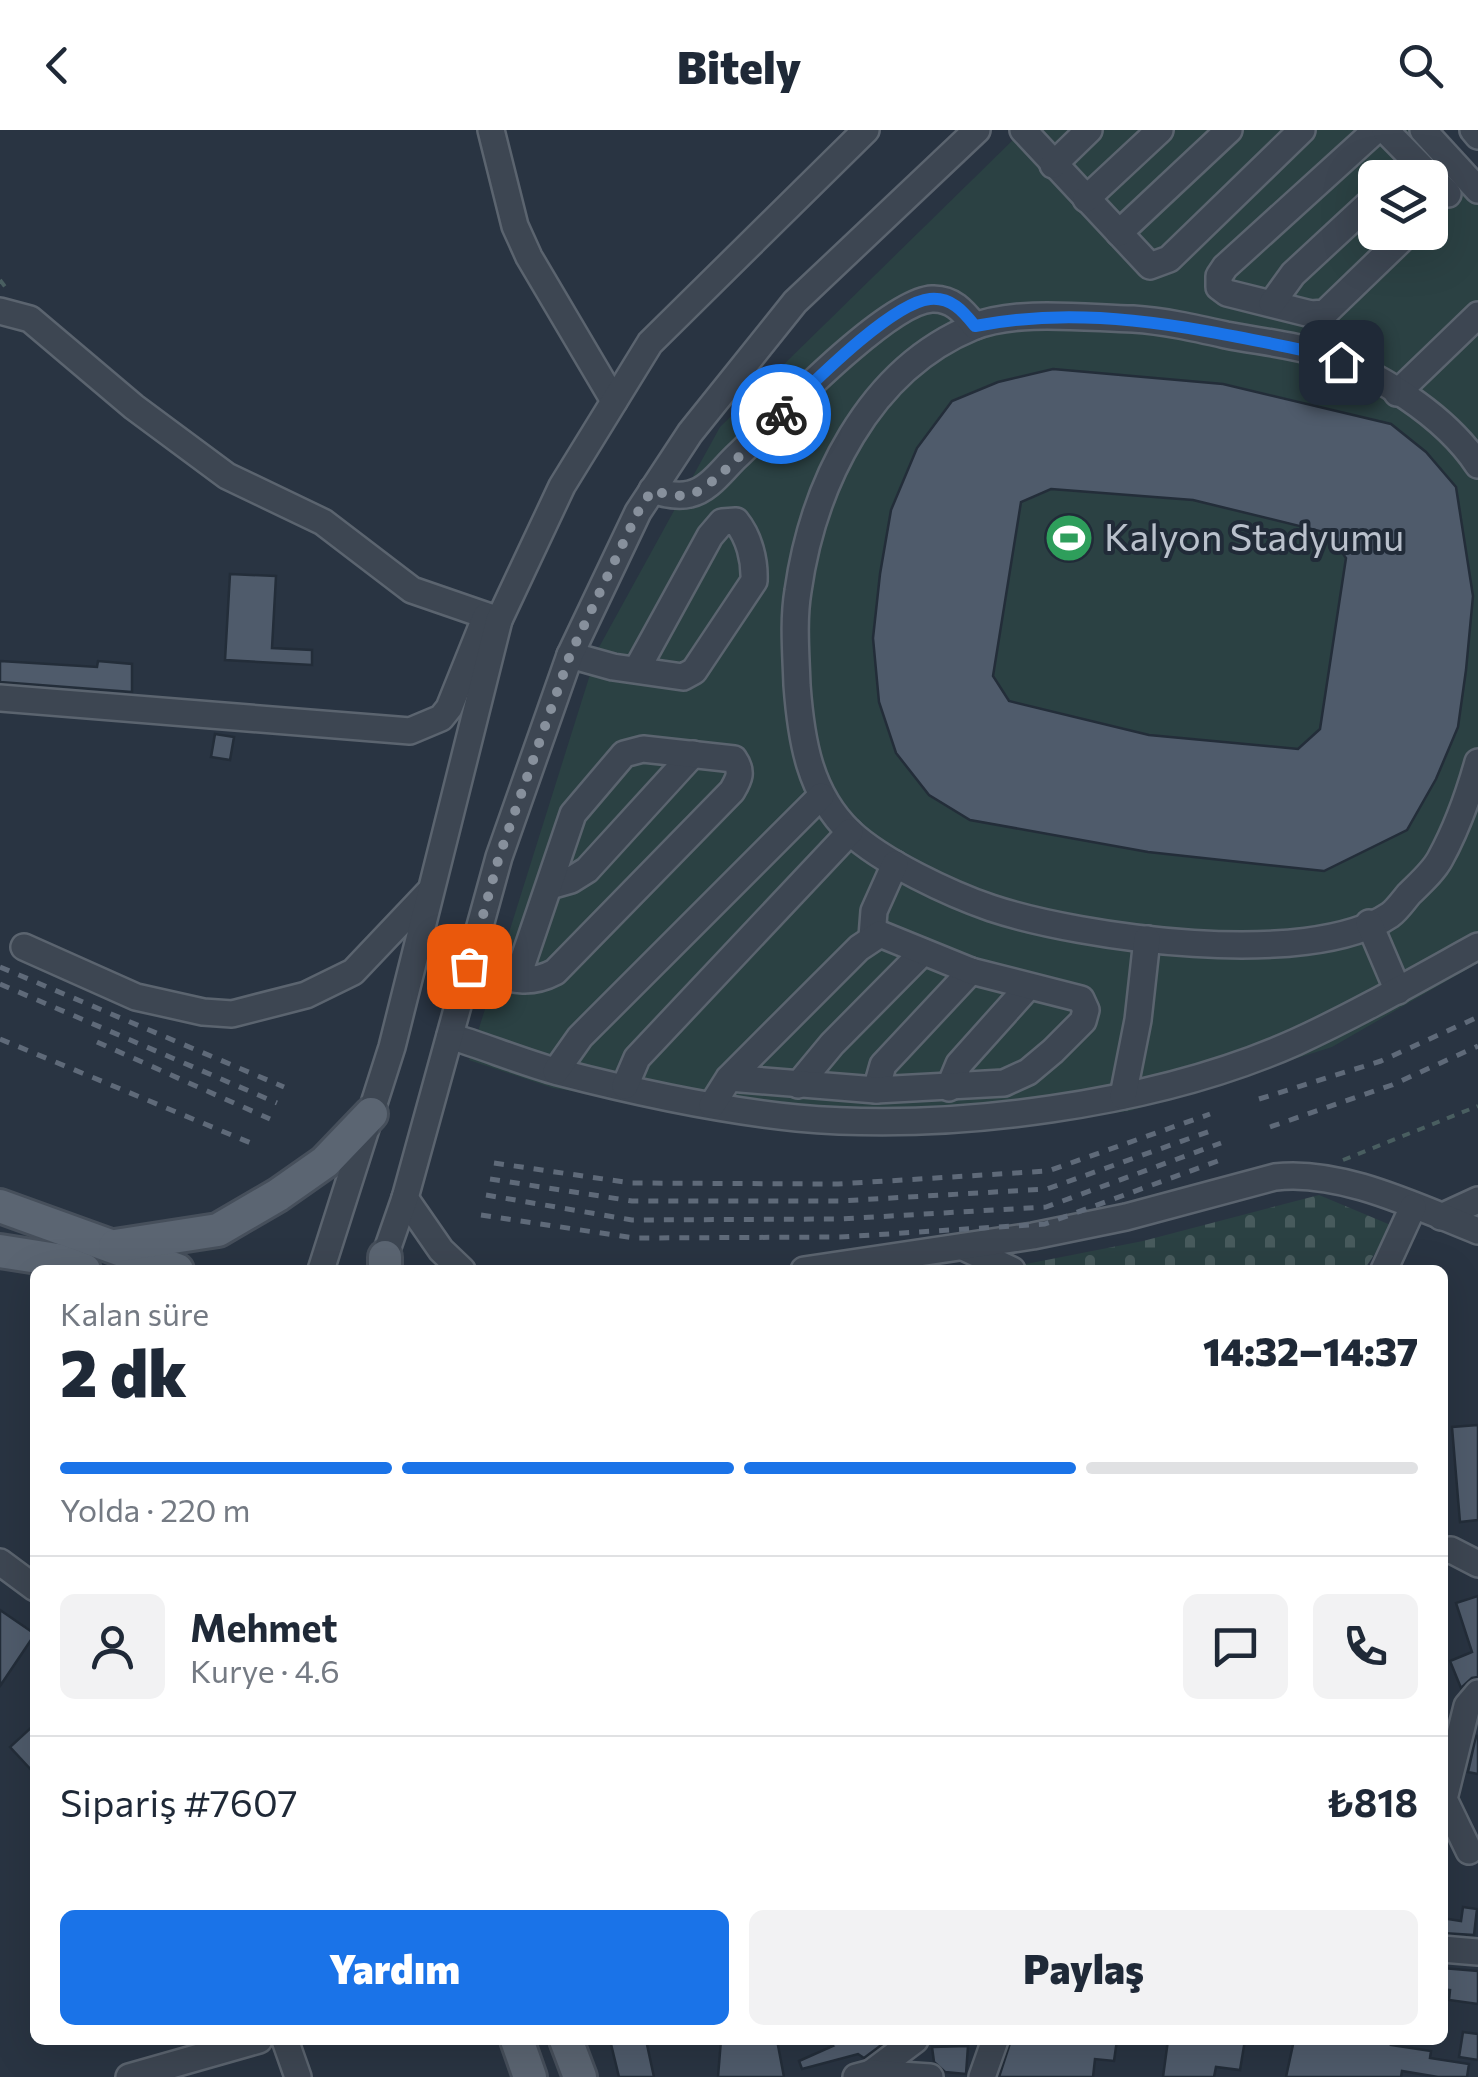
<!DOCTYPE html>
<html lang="tr">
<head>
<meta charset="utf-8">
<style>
	:root { --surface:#fff; --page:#f2f2f3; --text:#1f2937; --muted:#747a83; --line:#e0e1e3; --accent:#1a73e8 }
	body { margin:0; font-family:Commissioner,sans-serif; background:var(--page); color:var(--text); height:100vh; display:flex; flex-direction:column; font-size:38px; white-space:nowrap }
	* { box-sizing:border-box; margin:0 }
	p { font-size:32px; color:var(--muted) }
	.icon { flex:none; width:55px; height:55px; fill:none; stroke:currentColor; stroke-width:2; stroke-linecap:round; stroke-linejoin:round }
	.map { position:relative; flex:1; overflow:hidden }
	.panel { position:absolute; left:30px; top:1135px; width:1418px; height:780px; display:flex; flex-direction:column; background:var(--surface); border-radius:15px; box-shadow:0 10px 40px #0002 }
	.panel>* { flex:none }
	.tools { position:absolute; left:1358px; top:30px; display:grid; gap:20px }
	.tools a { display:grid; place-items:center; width:90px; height:90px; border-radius:15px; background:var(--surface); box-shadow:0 10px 40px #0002; font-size:50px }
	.pin { position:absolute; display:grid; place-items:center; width:85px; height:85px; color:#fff; margin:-42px; border-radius:20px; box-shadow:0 5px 15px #0006 }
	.courier { position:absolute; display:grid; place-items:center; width:100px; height:100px; margin:-50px; border:8px solid #1a73e8; border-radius:50%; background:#fff; color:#222; box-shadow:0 2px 12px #0007 }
	.overview em { font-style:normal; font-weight:800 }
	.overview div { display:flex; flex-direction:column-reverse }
	.overview { display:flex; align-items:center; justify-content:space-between; height:170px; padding:0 30px }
	h1 { font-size:65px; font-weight:800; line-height:75px }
	.bar { display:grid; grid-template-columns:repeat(4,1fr); gap:15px 10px; align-content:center; height:120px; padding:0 30px }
	.bar i { height:12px; border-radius:8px; background:var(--line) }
	.bar .current { background:var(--accent) }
	.bar p { grid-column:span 4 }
	.line { display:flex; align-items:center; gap:25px; padding:0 30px; border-top:2px solid var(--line) }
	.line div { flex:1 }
	.round { display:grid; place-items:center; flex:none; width:105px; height:105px; border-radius:15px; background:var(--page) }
	.cta { display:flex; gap:20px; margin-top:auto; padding:20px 30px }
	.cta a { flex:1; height:115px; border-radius:15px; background:var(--accent); color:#fff; font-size:40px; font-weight:800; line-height:115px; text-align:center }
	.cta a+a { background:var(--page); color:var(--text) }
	header { display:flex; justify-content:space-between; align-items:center; height:130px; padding:0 30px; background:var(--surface); font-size:45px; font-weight:800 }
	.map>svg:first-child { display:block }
	.cemetery { fill:url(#cemetery-stones) }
	.pitch { fill:#2b4143; fill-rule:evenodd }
	.building { fill:#4f5b6b; stroke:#232d39; stroke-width:2.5; fill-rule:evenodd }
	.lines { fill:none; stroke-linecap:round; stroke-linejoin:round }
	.minor-casing { stroke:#5b646f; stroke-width:30 }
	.major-casing { stroke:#464f5b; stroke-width:38 }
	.path { stroke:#495e60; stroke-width:4; stroke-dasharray:8 8; stroke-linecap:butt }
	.minor { stroke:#3d4652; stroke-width:25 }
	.major { stroke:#5b6572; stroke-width:32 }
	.rail { stroke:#5f6a79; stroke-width:5; stroke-dasharray:10 10; stroke-linecap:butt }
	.done { stroke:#87909c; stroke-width:10; stroke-dasharray:0 18 }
	.route { stroke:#1a73e8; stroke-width:12 }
	.labels { text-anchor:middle; stroke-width:8; stroke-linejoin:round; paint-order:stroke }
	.poi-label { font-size:38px; fill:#bac1cc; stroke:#212b38; text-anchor:start }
</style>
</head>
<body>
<header><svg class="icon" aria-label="back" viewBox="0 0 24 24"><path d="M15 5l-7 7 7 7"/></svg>Bitely<svg class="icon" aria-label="search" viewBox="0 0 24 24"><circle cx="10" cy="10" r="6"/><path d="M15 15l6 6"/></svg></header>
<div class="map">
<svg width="1478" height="1947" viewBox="0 0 1478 1947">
	<defs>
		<pattern id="cemetery-stones" width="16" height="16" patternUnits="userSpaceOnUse" patternTransform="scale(2.5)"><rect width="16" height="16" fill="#2b4143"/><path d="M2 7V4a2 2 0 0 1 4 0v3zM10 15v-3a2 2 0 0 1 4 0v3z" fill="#485b5d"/></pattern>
	</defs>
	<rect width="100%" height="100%" fill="#293442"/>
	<path class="cemetery" d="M1319,1065L1393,1096L1364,1140H995L1143,1111Z"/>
	<path class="pitch" d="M1023,0H1435L1478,47V833L1332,917L1130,981L1010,995L824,1001L553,958L469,930L598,519L720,297ZM1375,48H1430V102H1375Z"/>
	<g class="building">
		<path d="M1053,239L1223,254L1391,294L1426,322L1456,357L1473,466L1466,540L1458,597L1436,649L1407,700L1324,741L1148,722L970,690L929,665L896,623L879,572L873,508L880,444L891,380L917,318L952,271L998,252ZM1051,359L1193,370L1328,403L1346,428L1320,599L1298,619L1149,605L1009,571L993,546L1021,372Z"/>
		<path d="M230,444L276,446L272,518L312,520V535L225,530Z"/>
		<path d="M0,531L97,537L98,531L132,534V562L0,552Z"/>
		<path d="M215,604L234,607L230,630L211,627Z"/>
		<path d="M1478,1295V1390L1460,1392L1452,1297Z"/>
		<path d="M1478,1466V1547L1472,1548L1461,1558L1450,1531L1472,1522L1456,1473Z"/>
		<path d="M0,1480L35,1504L0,1556Z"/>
		<path d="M35,1594V1644L10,1617Z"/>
		<path d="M1476,1606H1478V1644L1468,1642Z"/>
		<path d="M1463,1777L1477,1779L1474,1805L1442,1803V1788L1461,1791Z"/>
		<path d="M1442,1838L1478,1841V1874L1449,1870L1450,1860L1442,1859Z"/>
		<path d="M1463,1902L1478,1904V1930L1459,1927Z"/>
		<path d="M610,1910H646L654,1947H619Z"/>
		<path d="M721,1910H777L784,1947H718Z"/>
		<path d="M826,1910H888L864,1928L858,1924L802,1939L799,1931L833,1916Z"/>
		<path d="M1011,1910H1117L1114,1931L1095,1929L1093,1947H999Z"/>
		<path d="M1168,1910H1245L1240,1940L1216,1937L1214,1947H1163Z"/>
		<path d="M1294,1910H1392L1391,1915L1431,1921L1430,1928L1469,1934L1467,1947H1438L1402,1941L1401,1947H1286Z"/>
		<path d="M968,1916L966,1944L945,1942L934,1932L932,1917Z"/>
	</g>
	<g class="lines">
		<g class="minor-casing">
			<g id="minor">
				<path d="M491,0L515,96L529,127L614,271"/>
				<path d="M1023,0L1150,136L1169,129L1302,0"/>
				<path d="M1376,0L1225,137L1219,146V157L1227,163L1311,184L1325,183L1409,102"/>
				<path d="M1385,0L1448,64"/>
				<path d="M1423,0L1478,60"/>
				<path d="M1473,0L1478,6"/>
				<path d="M1053,35L1089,0"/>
				<path d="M1086,69L1160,0"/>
				<path d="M1119,103L1229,0"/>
				<path d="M1272,173L1293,144L1375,68"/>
				<path d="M0,181L30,189L134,277L227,346L323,392L412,460L499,490"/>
				<path d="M1397,263L1478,185"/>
				<path d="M1478,335C1445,285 1375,241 1318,223C1289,214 1256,211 1226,205C1195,198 1164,191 1133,189C1086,188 1016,179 973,197C868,240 813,355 798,461C793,491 796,524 797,555C801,609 809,663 850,702C882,732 950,764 991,778C1081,808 1308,840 1390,785C1397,780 1403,771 1409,764C1420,753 1433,742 1440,729C1456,700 1469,664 1478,632"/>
				<path d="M652,360C664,364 678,367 690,364C709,360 723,339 737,326C773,292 887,171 932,169C952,168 963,181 975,196"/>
				<path d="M570,525L613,537L683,547L694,541L754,451C755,430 749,407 736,391L722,392L710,406L637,539"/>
				<path d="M0,568L410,601L441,588L449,578L486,486"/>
				<path d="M550,756L571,750L587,740L693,624"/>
				<path d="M1369,793L1398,861"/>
				<path d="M872,807L874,781L895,734"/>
				<path d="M24,817L136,867L203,882L232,884L306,865L353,842L428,763"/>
				<path d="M469,836C502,845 523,859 555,842L732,661C739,649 743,642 734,629L643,619L624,624L573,684L517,849"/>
				<path d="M450,906C486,917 522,932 558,942C635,962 718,980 797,988C951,1002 1155,975 1296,912C1359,883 1418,849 1478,816"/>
				<path d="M556,941L580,907L821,666"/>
				<path d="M798,955L832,914L923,822"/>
				<path d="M625,956L637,928L850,702"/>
				<path d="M949,958L959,934L1028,857"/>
				<path d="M876,960L883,935L971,841"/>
				<path d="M1123,966L1138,890L1147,809"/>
				<path d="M712,975L729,948L859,818L880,804L971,841L1081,869L1086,880L1083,891L1053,921L1028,942L1004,953L876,960L729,948"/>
				<path d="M405,1068L441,1120L462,1140"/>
				<path d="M1441,1087L1478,1070"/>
				<path d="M963,1117L1012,1140"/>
				<path d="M321,1140L392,917L499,490L562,356L650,213L866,0"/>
				<path d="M380,1140L405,1068L499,727L570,525L638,382L690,303L795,172L977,0"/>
				<path d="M804,1140L1033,1106L1126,1087L1275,1047C1340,1039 1417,1077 1478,1101"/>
				<path d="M1384,1140L1413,1077"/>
				<path d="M1442,1421L1451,1420L1478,1434"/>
				<path d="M0,1432L35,1458"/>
				<path d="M1469,1721L1444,1669L1467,1576L1478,1563"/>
				<path d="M1442,1819L1478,1822"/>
				<path d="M285,1910L298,1947"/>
				<path d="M871,1943L915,1910"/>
				<path d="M129,1947L259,1910"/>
				<path d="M856,1947L871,1943L930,1947"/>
				<path d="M982,1947L995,1910"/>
			</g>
		</g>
		<g class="major-casing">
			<g id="major">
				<path d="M0,1076L177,1140"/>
				<path d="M115,1116L218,1100L278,1065L325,1032L371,984"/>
				<path d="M0,1121L57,1130L84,1140"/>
				<path d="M385,1127V1140"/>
				<path d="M517,1910L530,1947"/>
				<path d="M566,1910L580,1947"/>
			</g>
		</g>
		<g class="path">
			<path d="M0,150L9,162"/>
			<path d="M1343,1030L1478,976"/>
		</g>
		<use href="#minor" class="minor"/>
		<use href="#major" class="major"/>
		<g class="rail">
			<path d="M0,837L284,957"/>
			<path d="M0,854L277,973"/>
			<path d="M0,909L258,1016"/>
			<path d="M97,912L270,989"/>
			<path d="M1259,969L1381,931L1478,887"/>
			<path d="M1270,997L1392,955L1478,916"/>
			<path d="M494,1033L631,1053L838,1054L1048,1041L1210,984"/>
			<path d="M490,1049L632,1071H839L1047,1059L1216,999"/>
			<path d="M486,1065L632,1090L839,1089L1046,1077L1221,1013"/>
			<path d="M481,1085L634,1108L840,1107L1045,1094L1226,1028"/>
		</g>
	</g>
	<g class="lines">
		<path class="done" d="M469,836L499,727L570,525L638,382L652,360C664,364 680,368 692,364C714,357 762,302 781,284"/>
		<path class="route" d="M781,284C811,255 891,173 930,169C951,167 963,181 975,196C1092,173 1203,200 1318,223L1341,232"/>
	</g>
	<defs>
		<g id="stadium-disc" transform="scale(2.5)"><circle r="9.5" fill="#2e9e5b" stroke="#212b38"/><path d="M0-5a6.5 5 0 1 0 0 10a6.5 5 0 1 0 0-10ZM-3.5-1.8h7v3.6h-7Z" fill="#fff"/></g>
	</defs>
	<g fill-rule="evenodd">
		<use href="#stadium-disc" x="1069" y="408"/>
	</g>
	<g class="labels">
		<g class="poi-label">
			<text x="1104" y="421">Kalyon Stadyumu</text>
		</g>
	</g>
</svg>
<div class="tools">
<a><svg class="icon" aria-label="layers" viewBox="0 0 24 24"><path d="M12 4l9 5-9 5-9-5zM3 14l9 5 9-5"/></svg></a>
</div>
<div class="pin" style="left:469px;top:836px;background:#ea580c"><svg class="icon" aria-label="bag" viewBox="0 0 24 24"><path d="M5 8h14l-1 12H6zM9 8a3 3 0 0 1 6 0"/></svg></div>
<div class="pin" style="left:1341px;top:232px;background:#1f2937"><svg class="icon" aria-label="home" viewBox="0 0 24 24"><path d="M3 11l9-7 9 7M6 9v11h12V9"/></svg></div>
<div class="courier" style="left:781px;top:284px"><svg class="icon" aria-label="bike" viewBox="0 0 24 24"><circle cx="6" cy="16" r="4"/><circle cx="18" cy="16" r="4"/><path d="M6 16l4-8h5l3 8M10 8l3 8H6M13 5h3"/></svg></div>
<section class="panel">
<div class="overview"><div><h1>2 dk</h1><p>Kalan süre</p></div><em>14:32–14:37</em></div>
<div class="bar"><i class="current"></i><i class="current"></i><i class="current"></i><i></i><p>Yolda · 220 m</p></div>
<div class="line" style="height:180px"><a class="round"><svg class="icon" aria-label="person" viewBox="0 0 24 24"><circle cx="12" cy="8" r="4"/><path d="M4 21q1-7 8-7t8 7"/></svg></a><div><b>Mehmet</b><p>Kurye · 4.6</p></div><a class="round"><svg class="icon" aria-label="chat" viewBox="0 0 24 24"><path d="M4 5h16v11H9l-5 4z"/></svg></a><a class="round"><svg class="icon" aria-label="phone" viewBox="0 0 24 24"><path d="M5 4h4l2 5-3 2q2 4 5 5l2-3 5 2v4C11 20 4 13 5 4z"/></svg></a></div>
<div class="line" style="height:130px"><div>Sipariş #7607</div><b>₺818</b></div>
<div class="cta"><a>Yardım</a><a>Paylaş</a></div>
</section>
</div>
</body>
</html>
